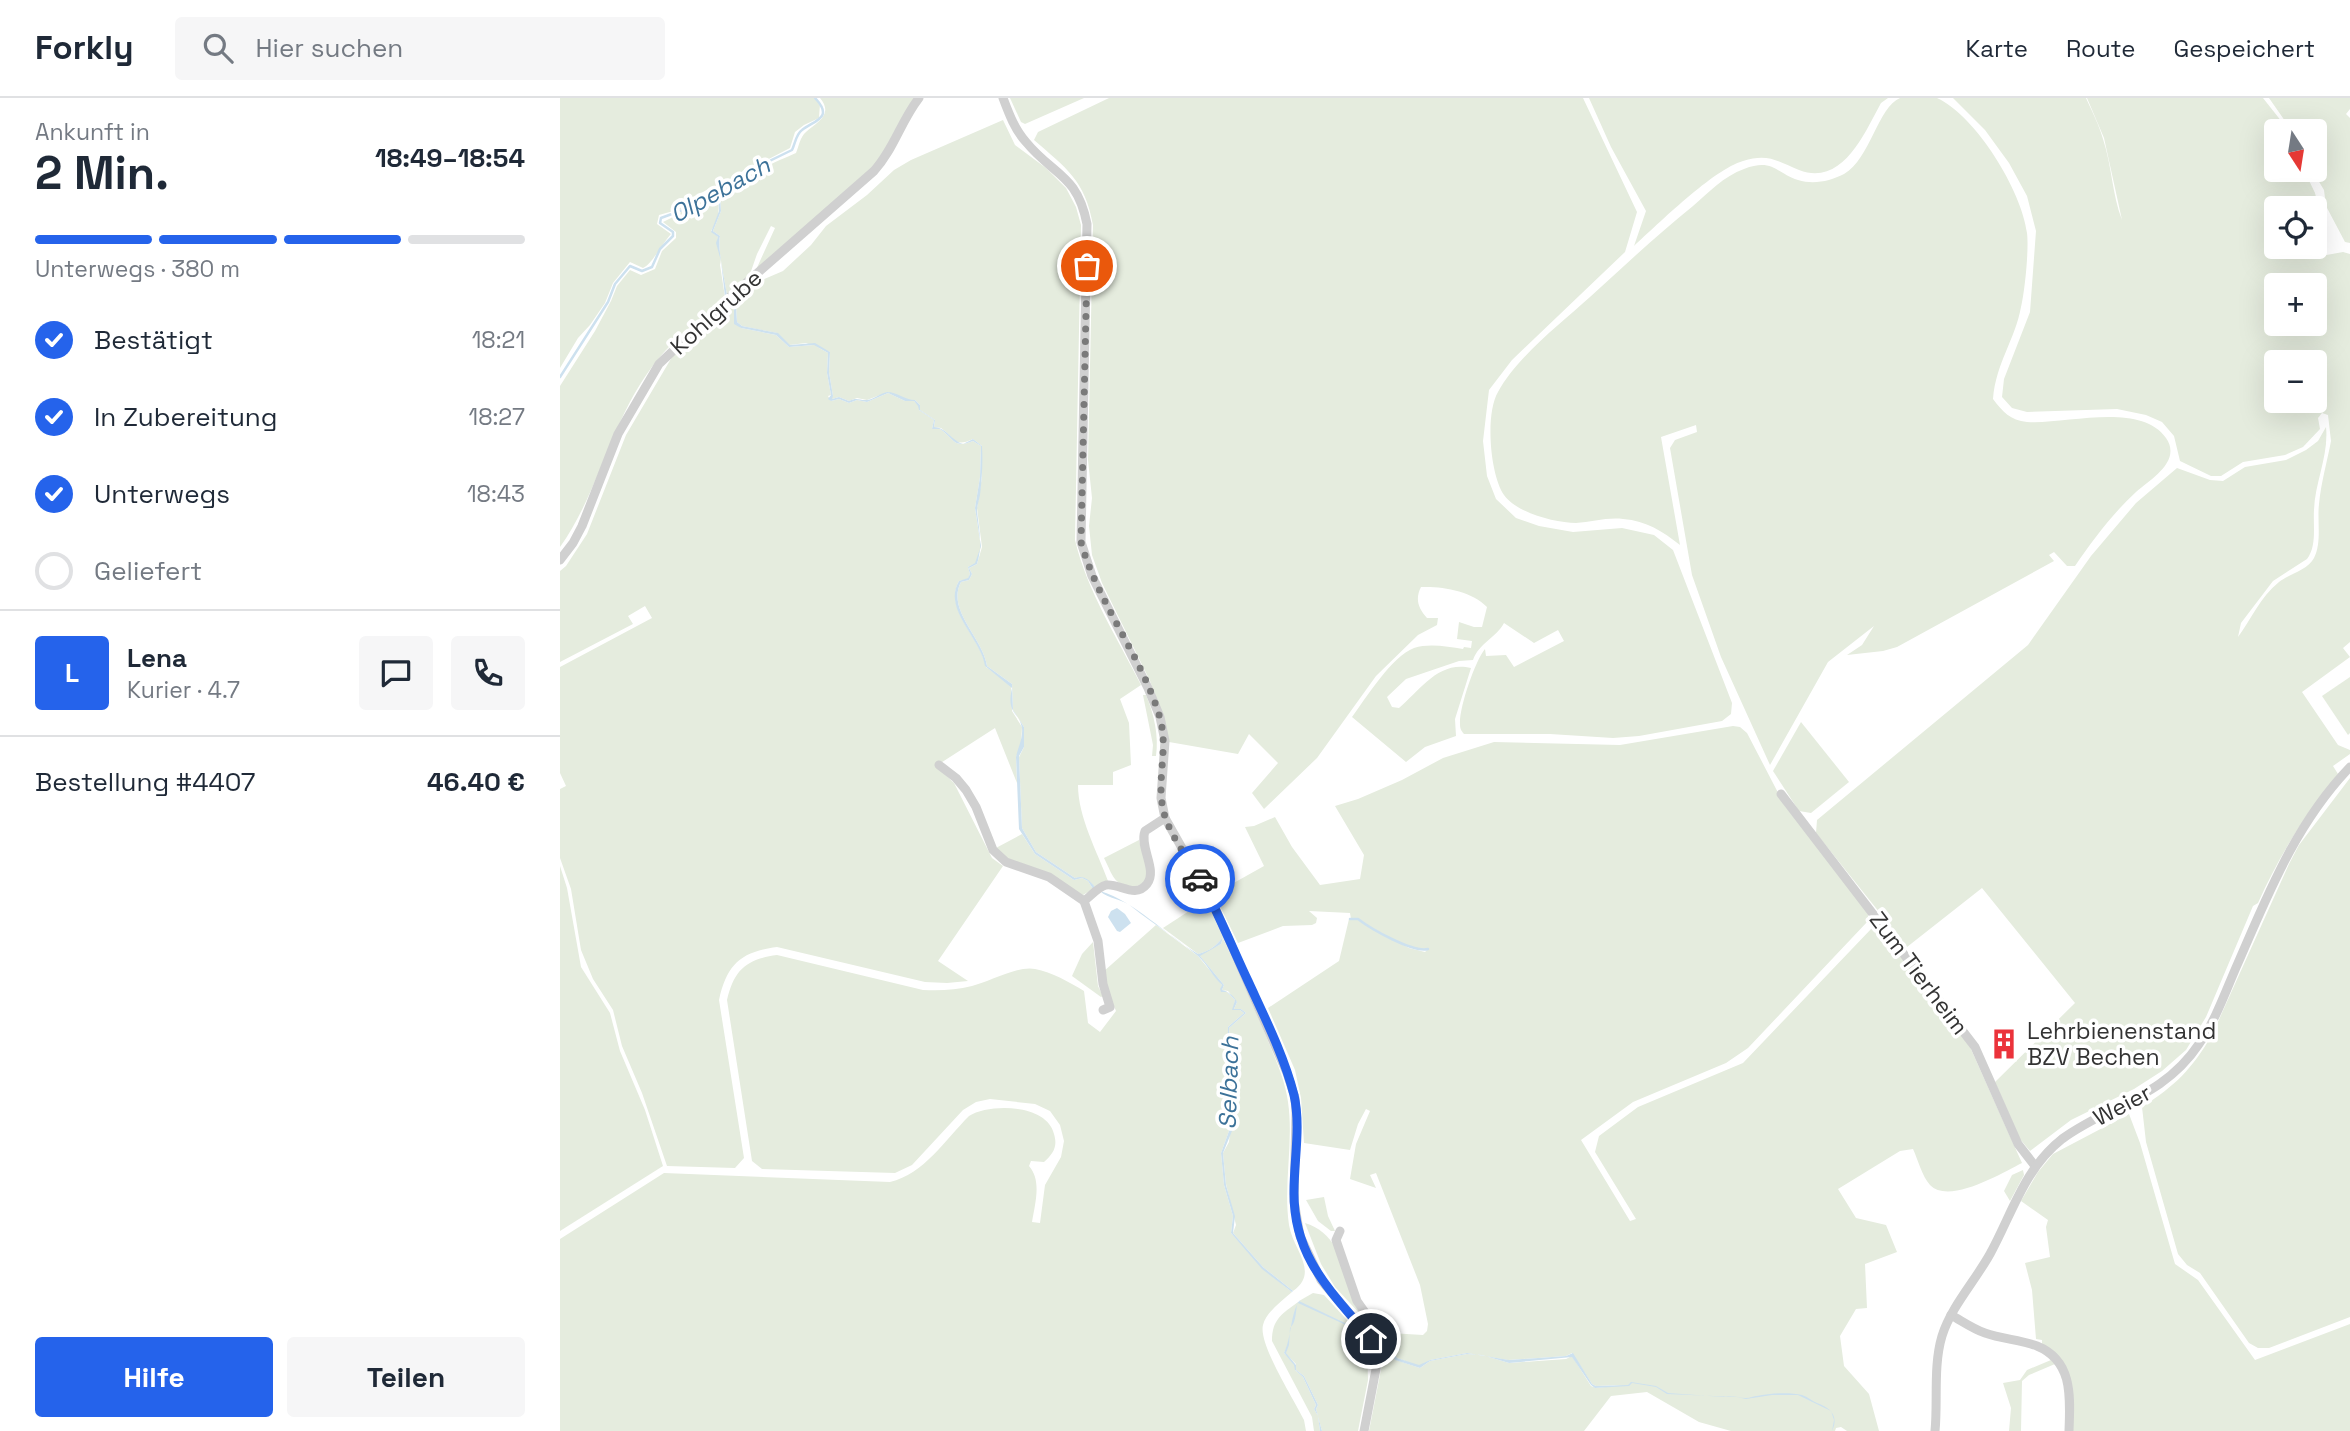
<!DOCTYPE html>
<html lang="de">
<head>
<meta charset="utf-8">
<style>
	:root { --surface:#fff; --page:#f6f6f7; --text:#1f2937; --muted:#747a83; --line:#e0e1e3; --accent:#2563eb }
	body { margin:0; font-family:"Space Grotesk",sans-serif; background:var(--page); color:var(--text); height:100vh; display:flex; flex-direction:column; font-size:26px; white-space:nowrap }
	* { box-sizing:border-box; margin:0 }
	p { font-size:23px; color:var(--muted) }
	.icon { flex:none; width:38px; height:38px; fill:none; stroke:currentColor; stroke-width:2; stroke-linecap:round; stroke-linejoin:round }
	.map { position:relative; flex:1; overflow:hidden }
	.sheet { display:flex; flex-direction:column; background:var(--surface); width:560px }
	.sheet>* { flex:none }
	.needle { width:46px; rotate:168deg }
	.tools { position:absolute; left:1704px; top:21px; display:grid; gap:14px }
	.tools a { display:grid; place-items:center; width:63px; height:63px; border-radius:7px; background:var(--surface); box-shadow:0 7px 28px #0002; font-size:35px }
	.pin { position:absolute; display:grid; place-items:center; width:60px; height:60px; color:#fff; margin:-30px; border:4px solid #fff; border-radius:50%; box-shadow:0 2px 7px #0007 }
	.courier { position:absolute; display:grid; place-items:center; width:70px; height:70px; margin:-35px; border:5px solid #2563eb; border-radius:50%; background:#fff; color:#222; box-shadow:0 2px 9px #0007 }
	.headline em { font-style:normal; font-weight:700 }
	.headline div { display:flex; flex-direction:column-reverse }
	.headline { display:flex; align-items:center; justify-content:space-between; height:119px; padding:0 35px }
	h1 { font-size:46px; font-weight:700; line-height:52px }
	.bar { display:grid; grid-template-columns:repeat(4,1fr); gap:10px 7px; align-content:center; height:84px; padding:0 35px }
	.bar i { height:9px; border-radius:5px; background:var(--line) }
	.bar .active { background:var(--accent) }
	.bar p { grid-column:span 4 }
	.line { display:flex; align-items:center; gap:18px; padding:0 35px; border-top:2px solid var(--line) }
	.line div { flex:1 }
	.round { display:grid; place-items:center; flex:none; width:74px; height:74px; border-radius:7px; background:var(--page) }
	ol { padding:0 35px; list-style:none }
	li { display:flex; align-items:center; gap:21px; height:77px }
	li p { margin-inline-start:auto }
	li .icon { padding:7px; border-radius:50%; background:var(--accent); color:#fff; stroke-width:4 }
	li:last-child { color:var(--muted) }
	li i { width:38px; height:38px; border:4px solid var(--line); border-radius:50% }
	.cta { display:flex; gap:14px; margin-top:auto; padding:14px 35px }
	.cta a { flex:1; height:80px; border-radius:7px; background:var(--accent); color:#fff; font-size:28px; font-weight:700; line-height:80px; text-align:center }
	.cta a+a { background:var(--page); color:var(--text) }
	header { display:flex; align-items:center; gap:42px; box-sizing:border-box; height:98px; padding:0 35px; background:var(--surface); border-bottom:2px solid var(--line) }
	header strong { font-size:33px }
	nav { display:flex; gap:38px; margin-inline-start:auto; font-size:24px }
	.search { width:490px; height:63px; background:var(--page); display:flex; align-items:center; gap:18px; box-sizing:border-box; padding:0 24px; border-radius:7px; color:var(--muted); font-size:26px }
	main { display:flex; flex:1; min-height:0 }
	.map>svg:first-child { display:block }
	.green { fill:#e5ecde; fill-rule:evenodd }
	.water { fill:#cde1ef }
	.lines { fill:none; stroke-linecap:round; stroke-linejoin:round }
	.stream { stroke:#cde1ef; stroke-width:2.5 }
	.minor { stroke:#d0d0d0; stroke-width:9 }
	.done { stroke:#7a7a7a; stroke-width:7; stroke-dasharray:0 12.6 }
	.route { stroke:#2563eb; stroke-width:9 }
	.labels { text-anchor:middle; stroke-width:7; stroke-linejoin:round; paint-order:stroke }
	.street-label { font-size:23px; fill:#333; stroke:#fff }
	.poi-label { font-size:23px; fill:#333; stroke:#fff; text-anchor:start }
	.water-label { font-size:24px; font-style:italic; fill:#3c7299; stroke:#fff }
</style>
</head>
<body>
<header>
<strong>Forkly</strong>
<div class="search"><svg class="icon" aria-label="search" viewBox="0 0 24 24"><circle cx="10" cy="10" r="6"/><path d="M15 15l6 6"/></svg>Hier suchen</div>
<nav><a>Karte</a><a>Route</a><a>Gespeichert</a></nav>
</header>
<main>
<section class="sheet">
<div class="headline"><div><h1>2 Min.</h1><p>Ankunft in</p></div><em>18:49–18:54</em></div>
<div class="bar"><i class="active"></i><i class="active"></i><i class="active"></i><i></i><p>Unterwegs · 380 m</p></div>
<ol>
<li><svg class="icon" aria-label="check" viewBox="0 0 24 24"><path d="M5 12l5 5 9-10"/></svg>Bestätigt<p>18:21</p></li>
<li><svg class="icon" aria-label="check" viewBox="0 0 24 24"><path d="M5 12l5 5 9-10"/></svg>In Zubereitung<p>18:27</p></li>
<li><svg class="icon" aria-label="check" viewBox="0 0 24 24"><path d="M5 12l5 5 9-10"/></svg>Unterwegs<p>18:43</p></li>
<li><i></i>Geliefert</li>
</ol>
<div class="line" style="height:126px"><b class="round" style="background:var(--accent);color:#fff">L</b><div><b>Lena</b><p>Kurier · 4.7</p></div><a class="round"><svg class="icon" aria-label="chat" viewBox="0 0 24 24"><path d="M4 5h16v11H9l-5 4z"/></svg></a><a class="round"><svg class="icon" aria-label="phone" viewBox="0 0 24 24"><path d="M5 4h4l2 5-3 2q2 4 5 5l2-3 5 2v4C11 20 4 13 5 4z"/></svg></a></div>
<div class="line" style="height:91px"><div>Bestellung #4407</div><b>46.40 €</b></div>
<div class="cta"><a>Hilfe</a><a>Teilen</a></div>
</section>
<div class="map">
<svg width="1790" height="1333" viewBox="0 0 1790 1333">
	<rect width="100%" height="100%" fill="#fff"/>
	<g class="green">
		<path d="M0,0H254L260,6L259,20L244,27L235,34L230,50L203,64L185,71L166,88L150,90L136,98L124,110L99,117L97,126L111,136C102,146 92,166 83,170L70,164L53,185L45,205L30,227L18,240L0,270Z"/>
		<path d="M260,0H355L329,50L311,72L195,174L215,130L211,128L197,156L189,179L167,197C165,183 157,150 160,138L153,133L161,113L160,99C173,82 215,64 236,55C239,48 240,39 246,34C257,24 274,17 260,0Z"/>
		<path d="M450,0H524L465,26L461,24Z"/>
		<path d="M549,0H1023L1077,114L1065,154L952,262L929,292L923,343L927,378L936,401L956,420L979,428L1013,434L1062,430L1094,437L1113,452L1172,605L1171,616L1162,623L1079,638L1053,640L990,636H904C901,632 900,631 900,626C899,610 915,563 925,551L926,558L946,557L954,569L1004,543L998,532L974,545L944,525C936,540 919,545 913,562L899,563L846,581L827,599L832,609L839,610C860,592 879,562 911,570L895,621L896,638L865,649L846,664L792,619C806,600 832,558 854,550C870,545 888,549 903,551L904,549L911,550L912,543L897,541L899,524L914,529H922L927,509C912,493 882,488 861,489C855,501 858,510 867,520H878L877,527L858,537L816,578L757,660L704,711L692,695L718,665L689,636L678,656L609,644L604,620L590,583L542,485L532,457L529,428L532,400L528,362L533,127C525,82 506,70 474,42L478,34Z"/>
		<path d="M1029,0H1328L1321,5C1305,34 1283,89 1239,72C1217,63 1208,55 1183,63C1154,71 1098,126 1074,148L1086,113L1051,49Z"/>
		<path d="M1377,0C1416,18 1462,93 1467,135C1469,151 1465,192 1461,209C1455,242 1436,265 1433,301C1443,314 1450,322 1467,324C1504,327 1580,303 1606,340C1622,363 1591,381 1576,394C1553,415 1532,443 1515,468H1507L1494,454L1489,457L1494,463L1337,549L1323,553L1287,557L1302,547L1314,528L1268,564L1210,667L1161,559L1132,477L1110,350L1115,342L1137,334L1136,327L1101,339L1120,447C1102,433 1087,423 1063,421C1048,419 1031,424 1016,425C995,425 957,415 944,397C930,376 925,316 938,294C957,259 1000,226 1030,199C1064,168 1097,137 1133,108C1148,95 1164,78 1184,71C1213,60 1216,75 1238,82C1254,87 1270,83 1284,76C1310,61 1318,9 1340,0C1350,0 1367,0 1377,0Z"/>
		<path d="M1393,0H1526C1532,13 1539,27 1543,41C1552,68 1552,96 1562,122L1544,40L1527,0H1703L1722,24L1726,33H1717V72H1744L1755,95L1759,111L1755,117V110H1717V149H1748L1750,160L1783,154L1790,156V544L1783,550L1790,559L1742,594L1778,647L1790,652V656L1773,668L1778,676C1745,716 1719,758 1698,805L1693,808L1646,919L1626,952L1602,973L1574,991L1511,1022L1470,1053L1460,1041L1435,984L1515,905L1422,790L1347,849L1256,735L1257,722L1468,547L1531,458L1576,405L1617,370L1650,382L1663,383L1685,369L1726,362L1746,352L1758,343L1766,329C1769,357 1755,384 1754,412C1753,428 1757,448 1747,461L1713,483L1681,525L1678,539C1691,522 1700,499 1719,484C1729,476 1748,472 1754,460C1762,444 1757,423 1759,406C1761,385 1767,364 1771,343L1768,317L1762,315L1758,320L1760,331L1743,349L1725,357L1683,364L1661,378H1651L1620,363L1614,338L1602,324L1586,317L1557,311L1467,314L1452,310L1442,299L1444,281L1470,214L1476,133L1467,98L1449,65L1425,32ZM1717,187H1755V226H1717ZM1717,264H1755V303H1717Z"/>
		<path d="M1709,0H1790V11L1786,16L1790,20V145L1785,144L1766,108L1764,92L1752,72H1755V33H1732Z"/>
		<path d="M443,22L455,47L486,70L506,90L516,109L521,127L515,442C527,493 558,541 581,587L560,601L569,625L571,667L553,674V687H518C518,719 537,753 548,783L535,789C529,783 524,777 515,780L476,754L462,730L459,659L464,649V629L453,612L452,586L427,568C423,540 386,512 401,484L409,482L412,476L409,470L417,466L422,449L417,410L422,379V348L413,341C394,350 395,340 381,330L374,329L375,322L360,312V307L355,302H345L328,294L307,302L297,300L289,303L279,299L272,301L270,300L273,298L269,274L270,254L246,245L229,247L217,235L182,228L177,224L176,208L172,203L195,185L223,173L251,147L266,128L307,97L334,72L351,62Z"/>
		<path d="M161,94C156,103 160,108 158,117C157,123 154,128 151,133L158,139C156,149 163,158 160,167L165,199C139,223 109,244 89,273C50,327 38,396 0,449V288L35,233L51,203L57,188L70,172L81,177L95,171L102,153L116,140V134L103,124C124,114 140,101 161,94Z"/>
		<path d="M170,205L174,209V221L181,230L216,237L229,249L254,247L268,255L267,275L271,297L268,298L271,303L279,301L289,305L297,302L307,304L328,295L345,303H354L359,308V312L374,322L372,331H380C395,341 393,351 413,343L421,348L420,379L415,410L421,449L416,465L408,469L410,476L408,481L399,483C383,511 421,540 426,569L451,587L452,613L462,629L461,648L456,659L457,685L435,630L376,668L394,685L432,760L443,768L378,863L408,883L387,885L365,884L217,849C181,854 167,866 159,902L184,1060L175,1070L107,1068L82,995L62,948L53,912L33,881L21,852L11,791L0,760V691L6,688L0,675V569L92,520L85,508L68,518L73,526L0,564V473L6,468L27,436L66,337L112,259Z"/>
		<path d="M1790,579V635L1788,637L1762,598Z"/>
		<path d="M583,597H586C594,616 599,638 596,658H592L593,647Z"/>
		<path d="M1241,624L1289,684L1251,715L1239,713L1213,673Z"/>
		<path d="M1173,628L1180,629L1187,635L1225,708L1308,813V823L1188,950L1166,965L1073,1004L1021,1042L1070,1123L1076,1121L1035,1054L1039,1038L1078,1009L1183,965L1312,830H1322L1410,949L1462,1065C1442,1075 1389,1107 1370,1087C1362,1078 1358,1062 1353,1051L1340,1053L1278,1091L1296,1120L1326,1127L1337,1154L1305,1166L1307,1210L1296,1211L1280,1238L1284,1268L1309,1296L1319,1333H1287L1281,1329L1276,1330L1275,1333H1171L1139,1324L1087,1294L1051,1298L1024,1333H809L824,1256L832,1257L836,1262L860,1270L870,1263L907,1256L922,1257L949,1265L1006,1261L1012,1258L1031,1288L1036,1290L1063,1287L1036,1288L1032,1286L1012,1255L1006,1258L948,1262L907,1255L870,1262L859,1268L837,1260L833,1255L825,1254L826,1235L806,1211L826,1225L830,1235L863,1237L867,1233L868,1226L860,1187L816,1075L810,1077L816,1090L790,1081L796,1046L810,1013L806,1011L798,1026L790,1052L744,1045L741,1000L735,972L708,910L779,863L789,821L798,822L849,850L865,854L868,851C853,854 811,831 798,821H791L790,815L749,813L757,820L756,825L752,827L723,828L678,845L654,796L704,768L685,729L694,728L715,719L732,749L760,787L800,781L804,757L775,708L798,701L842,682L883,660L934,644L1060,647Z"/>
		<path d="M1790,680V1219L1709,1250H1698L1689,1245L1640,1175L1627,1167L1618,1156L1586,1044L1582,1009C1616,987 1631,972 1652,937L1729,766L1739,747Z"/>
		<path d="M462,736L475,756L514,782L522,780L528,783L533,791L523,797L449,762L434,751Z"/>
		<path d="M579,742C581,752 587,764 587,774C588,790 568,792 558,784C552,780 548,767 544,760Z"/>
		<path d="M0,768L7,790L21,869L50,915L60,953L85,1012L103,1068L0,1133Z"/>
		<path d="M646,802L663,839C656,848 650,853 638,856L603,830Z"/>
		<path d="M596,827L638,858L662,887L661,893L667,894L675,902L673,912H680L684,915L668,929V966L671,985L669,1033L661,1055L664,1087L673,1118L671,1135L707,1174L732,1194C722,1203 706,1214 703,1227C698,1246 735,1303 744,1322L746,1333H0V1141L104,1075L330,1084C364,1076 385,1042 409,1018C430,1005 487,1006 494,1036C498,1049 493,1056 484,1064L471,1063L469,1068C482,1083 475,1105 472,1124L480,1125L485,1087L501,1059L504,1043L500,1027L490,1013L475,1006L430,1001L416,1004L403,1012L352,1067L335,1075L202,1071L192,1063L167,902C174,872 186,861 217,857L363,892C380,893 396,892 412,888C429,884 459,867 475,871C492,874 509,884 524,893L528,925L540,934L556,913L545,886L543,874Z"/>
		<path d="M663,840C678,873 692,905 706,938C715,960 725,981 728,1004C734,1045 723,1086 729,1127C733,1152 760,1174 733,1193L703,1169L673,1135L676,1127L666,1086L663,1055L669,1044L673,1002L669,930L686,915L681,911H674L677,904L668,893L662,892L664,887L639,857L661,846Z"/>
		<path d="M533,844L538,888L543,898L541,899L512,878L522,856Z"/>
		<path d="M1569,1016L1580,1045L1615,1166L1638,1182L1695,1262L1790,1226V1333H1513L1508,1275L1482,1247V1242L1476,1241L1472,1192L1465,1165L1490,1159L1486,1129L1488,1122L1461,1103L1478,1074L1493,1056Z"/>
		<path d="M1463,1072L1464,1077L1450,1103L1444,1093L1452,1077Z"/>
		<path d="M764,1099L768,1118L775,1133H771L758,1123L746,1102Z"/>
		<path d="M745,1125C759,1129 768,1138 776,1150L814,1231L775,1189L761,1166Z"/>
		<path d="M753,1195L764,1197L798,1234L807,1247L808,1282L798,1333H762L756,1311L758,1307L744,1278L736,1272V1266L725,1255L728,1247L724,1255L735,1267V1272L743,1279L756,1307L754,1311L758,1318L760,1333H754L752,1319L712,1243C712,1221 722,1216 738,1204L741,1205L739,1203Z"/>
		<path d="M1491,1262L1495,1266L1469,1277L1462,1283L1461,1333H1449L1451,1310L1443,1285L1460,1282L1467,1272Z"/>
	</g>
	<g class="water">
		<path d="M165,93L160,99L161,113L153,133L160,138C157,150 165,183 167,197L165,199L161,163L156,145L158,139L151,134L159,113L158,98Z"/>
		<path d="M172,203L176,208L177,224L182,228L218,235L230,247L255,245L270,254L269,274L273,298L272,301L279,299L289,303C297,299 298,302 306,302C313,302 320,295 327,294C337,294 345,302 355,302L360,307V312L375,322L374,329C387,330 391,342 403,346L413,341L422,348C423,364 422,380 420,397C419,402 417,408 417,413C419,432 423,447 417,466L409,470L412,476L409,482L401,484C386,512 423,540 427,568L452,586L453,612L464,629V649L459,658L462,730L476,754L515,780C524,777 529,782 535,789L533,791L528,783L522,780L514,782L475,756L459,731L456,659C458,649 463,641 462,630C459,613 446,617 452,590L425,568C421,540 382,511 399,483L408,480L410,476L408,469L415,465L421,448L415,410L420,379L421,348L413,343C393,351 395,341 380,331H372L374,322L359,312L358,308L354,303H345L328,295L307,304L297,302L289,305L279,301L271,303L268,301L271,297L267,275L268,255L254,247L229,249L216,237L181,230L174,226V209L170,205Z"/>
		<path d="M540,793C576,804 604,836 638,856C650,853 656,848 663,839L661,846L640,858L664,887L662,892C668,893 674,898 677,904L674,911H681L686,915L669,930L670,966L673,985L672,1033L663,1055L666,1087L675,1118L673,1135L703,1169L733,1193L732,1194L702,1171L671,1135L673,1118L664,1087L661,1055L669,1033L671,985L668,966V929L684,915L680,912H672L675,902L667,894H661L660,891L662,887C653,879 647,866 638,858C617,840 593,826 572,809C563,801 548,801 540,793Z"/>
		<path d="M557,810L565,816L571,825L560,834L557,833L548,819L551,813Z"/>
		<path d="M739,1203L787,1226L792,1231L793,1241L804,1247L792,1242L791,1231L786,1227L738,1205L737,1206C736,1213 736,1225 730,1230L729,1247L726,1255L736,1267V1272L744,1278L758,1307L756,1311L762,1333H760L758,1318L754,1311L756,1307L743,1279L735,1272L734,1267L724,1255C732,1238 730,1217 739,1203Z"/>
		<path d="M825,1254L834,1255L837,1260L859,1267L870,1262L907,1255L949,1262L1006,1258L1013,1255L1032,1286L1036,1288L1068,1287L1071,1284L1096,1288L1108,1295L1164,1299C1173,1297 1178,1300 1186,1300C1190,1300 1194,1298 1197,1298C1210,1295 1230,1294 1242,1297C1248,1299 1252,1303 1257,1305C1271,1310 1279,1318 1272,1333L1274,1322L1271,1313L1238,1297H1212L1186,1301L1177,1299L1107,1296L1096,1289L1072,1285L1069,1288L1035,1290L1031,1287L1012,1259L949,1265L922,1257L907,1256L870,1263L860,1270L835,1262L832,1257L824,1256Z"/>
	</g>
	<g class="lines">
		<g class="stream">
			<path d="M0,279L48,204L55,186L70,168L82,173L92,169L100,151L113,138V134L100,125L101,120L128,110L138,100L169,88L185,75L232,52C235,46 236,36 242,32C255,22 274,20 255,0"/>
			<path d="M790,821H798C811,831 853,855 868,851"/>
		</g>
		<g class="minor">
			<path d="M443,0C449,16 455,32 466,44C494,78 517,76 527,126L521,444L532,478L588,590L600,619L605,643L601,700L605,720L653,805L727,975L735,1000L736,1015L734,1103L740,1138L761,1182L811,1241L816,1253L817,1266L804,1333"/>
			<path d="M0,462L13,445L22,428L58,336L99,266L169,200L314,73C334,51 341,23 359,0"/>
			<path d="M379,667L396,680L406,692L416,709L433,752L446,764L489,779L524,803"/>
			<path d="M1221,696L1415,949L1458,1046L1475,1068"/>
			<path d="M543,912L550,909L543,886L538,843L524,803C531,798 538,789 546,787C560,785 575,801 587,786C598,772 579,749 585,733L605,720"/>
			<path d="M780,1133L776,1142L797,1203L821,1237V1245L816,1253"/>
			<path d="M1391,1217C1402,1223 1413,1231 1425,1235C1442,1241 1461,1242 1477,1248C1514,1263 1510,1301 1509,1333"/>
			<path d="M1375,1333C1378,1303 1373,1268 1382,1238C1391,1209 1415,1183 1430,1156C1452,1116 1464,1071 1502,1041C1550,1006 1603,1000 1639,946C1656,922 1666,892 1678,865C1708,796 1736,725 1790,669"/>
		</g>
	</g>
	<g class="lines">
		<path class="done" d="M527,168L521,444C538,506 582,558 600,620C608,649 598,676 602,705C605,732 627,758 640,781"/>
		<path class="route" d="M640,781C658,814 672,849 688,883C705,920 724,958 734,997C741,1028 734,1062 734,1093C733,1160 772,1194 811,1241"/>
	</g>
	<defs>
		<g id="building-bare" transform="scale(2.415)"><path d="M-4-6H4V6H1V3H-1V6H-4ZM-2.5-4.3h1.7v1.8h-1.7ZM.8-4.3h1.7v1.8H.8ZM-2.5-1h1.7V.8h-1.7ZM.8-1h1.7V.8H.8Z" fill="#eb333b" stroke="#fff" stroke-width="2.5" paint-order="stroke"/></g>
	</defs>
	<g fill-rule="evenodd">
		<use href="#building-bare" x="1444" y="946"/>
	</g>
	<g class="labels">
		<g class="street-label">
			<text transform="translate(156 214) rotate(-42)" y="8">Kohlgrube</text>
			<text transform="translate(1359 875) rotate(53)" y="8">Zum Tierheim</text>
			<text transform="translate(1562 1007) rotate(-28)" y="8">Weier</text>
		</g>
		<g class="poi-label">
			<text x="1467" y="941">Lehrbienenstand<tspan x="1467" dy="26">BZV Bechen</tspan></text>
		</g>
		<g class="water-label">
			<text transform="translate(160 92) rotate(-29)" y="8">Olpebach</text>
			<text transform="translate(669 985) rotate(-88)" y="8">Selbach</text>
		</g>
	</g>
</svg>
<div class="tools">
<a><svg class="needle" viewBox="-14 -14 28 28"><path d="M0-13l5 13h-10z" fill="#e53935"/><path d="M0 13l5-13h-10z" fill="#747a83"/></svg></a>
<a><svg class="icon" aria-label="locate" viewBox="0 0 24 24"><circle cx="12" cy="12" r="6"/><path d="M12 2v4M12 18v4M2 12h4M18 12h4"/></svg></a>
<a>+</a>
<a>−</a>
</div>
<div class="pin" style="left:527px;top:168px;background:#ea580c"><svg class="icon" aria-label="bag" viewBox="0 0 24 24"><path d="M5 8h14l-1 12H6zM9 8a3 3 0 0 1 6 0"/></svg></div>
<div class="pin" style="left:811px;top:1241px;background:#1f2937"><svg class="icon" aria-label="home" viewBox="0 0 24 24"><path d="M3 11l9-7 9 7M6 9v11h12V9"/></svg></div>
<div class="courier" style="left:640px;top:781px"><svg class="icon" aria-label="car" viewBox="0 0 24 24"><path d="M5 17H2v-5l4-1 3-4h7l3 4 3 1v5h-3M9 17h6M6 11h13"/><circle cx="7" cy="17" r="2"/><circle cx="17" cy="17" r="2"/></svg></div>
</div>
</main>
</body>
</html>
